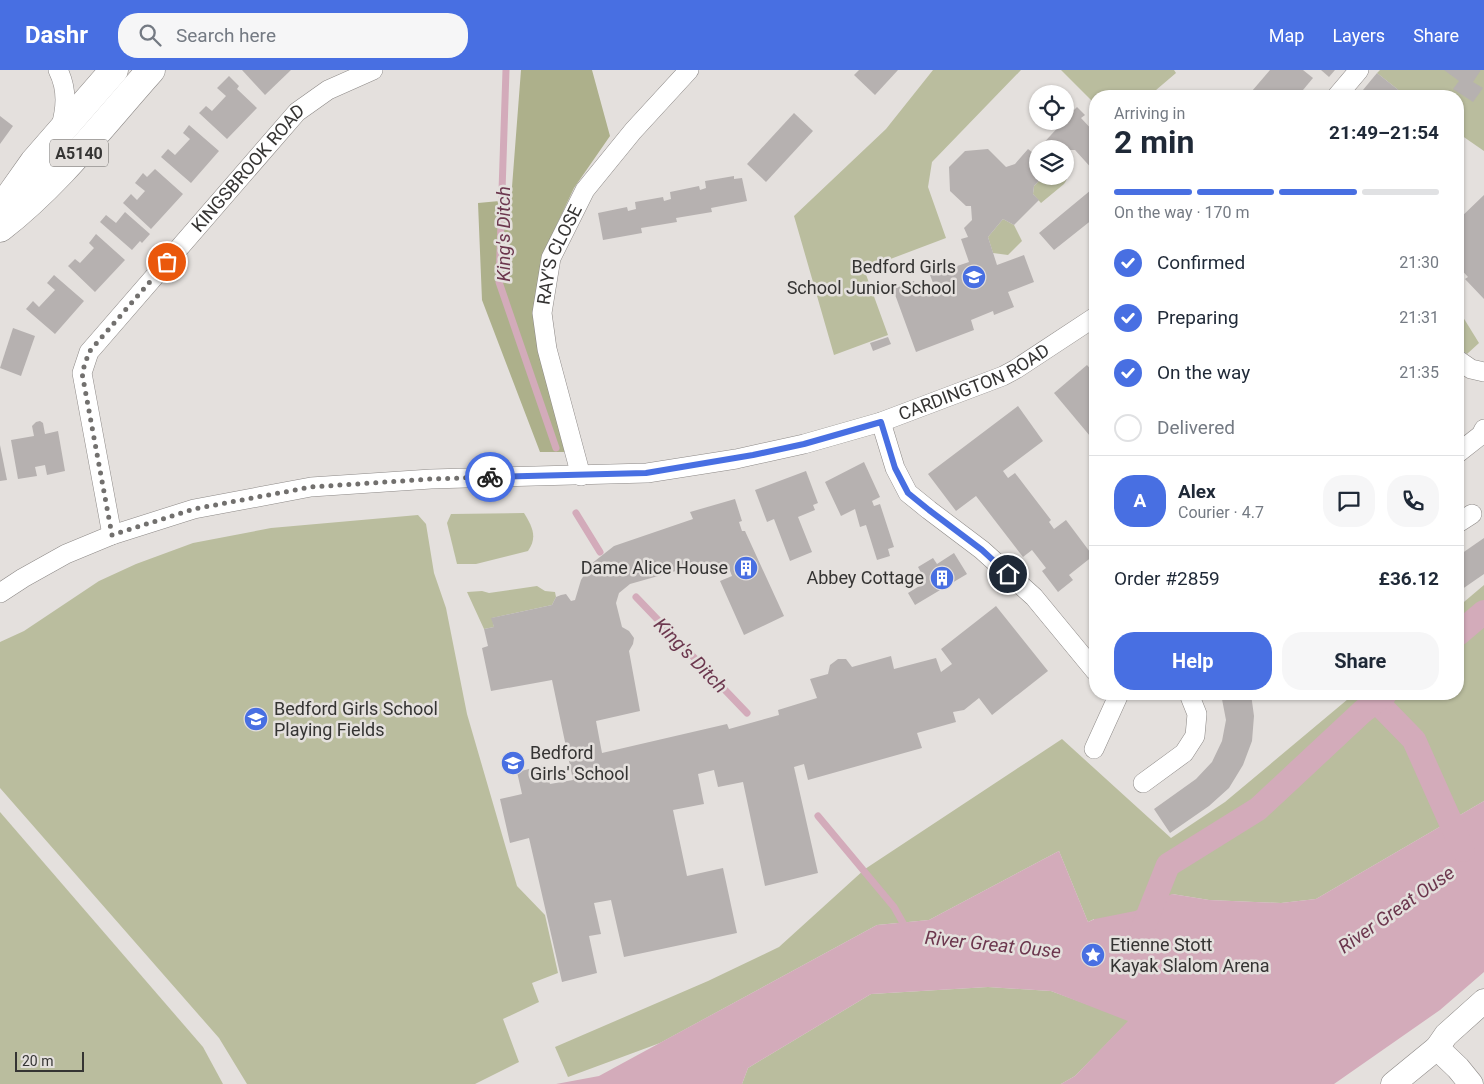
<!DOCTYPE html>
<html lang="en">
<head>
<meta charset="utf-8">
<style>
	:root { --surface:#fff; --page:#f6f6f7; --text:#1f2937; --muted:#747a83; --line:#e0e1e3; --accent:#486fe2 }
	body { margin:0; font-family:Roboto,sans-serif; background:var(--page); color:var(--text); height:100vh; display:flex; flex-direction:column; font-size:19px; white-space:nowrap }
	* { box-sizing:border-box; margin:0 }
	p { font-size:16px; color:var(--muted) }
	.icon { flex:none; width:28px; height:28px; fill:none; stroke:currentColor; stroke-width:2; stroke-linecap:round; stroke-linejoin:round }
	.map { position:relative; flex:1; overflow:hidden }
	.drawer { position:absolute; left:1089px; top:20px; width:375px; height:610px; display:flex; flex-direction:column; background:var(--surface); border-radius:20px; box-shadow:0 1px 4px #0004 }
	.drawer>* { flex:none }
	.fabs { position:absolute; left:1029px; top:15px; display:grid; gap:10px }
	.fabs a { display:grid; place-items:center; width:45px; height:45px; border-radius:50%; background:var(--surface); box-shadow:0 1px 4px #0004; font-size:25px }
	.scale { position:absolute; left:15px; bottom:12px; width:69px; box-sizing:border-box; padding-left:5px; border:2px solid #353433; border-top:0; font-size:14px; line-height:18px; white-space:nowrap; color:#353433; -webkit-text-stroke:4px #e4e0dd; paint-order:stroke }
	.pin { position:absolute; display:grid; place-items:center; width:42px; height:42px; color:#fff; margin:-21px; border:2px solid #fff; border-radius:50%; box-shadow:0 1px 5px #0007 }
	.courier { position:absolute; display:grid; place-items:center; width:50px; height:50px; margin:-25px; border:4px solid #486fe2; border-radius:50%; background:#fff; color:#222; box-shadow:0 1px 6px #0007 }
	.summary em { font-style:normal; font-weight:700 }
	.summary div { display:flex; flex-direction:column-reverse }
	.summary { display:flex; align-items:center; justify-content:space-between; height:85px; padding:0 25px }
	h1 { font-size:32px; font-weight:700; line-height:38px }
	.bar { display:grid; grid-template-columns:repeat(4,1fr); gap:8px 5px; align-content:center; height:60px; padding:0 25px }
	.bar i { height:6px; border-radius:4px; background:var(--line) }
	.bar .on { background:var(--accent) }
	.bar p { grid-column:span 4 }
	.line { display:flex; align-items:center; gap:12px; padding:0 25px; border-top:1px solid var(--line) }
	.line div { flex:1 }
	.round { display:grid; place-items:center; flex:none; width:52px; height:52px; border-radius:20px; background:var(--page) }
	ol { padding:0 25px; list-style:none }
	li { display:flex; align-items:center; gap:15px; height:55px }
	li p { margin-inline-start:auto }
	li .icon { padding:5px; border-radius:50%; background:var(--accent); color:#fff; stroke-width:4 }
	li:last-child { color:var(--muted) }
	li i { width:28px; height:28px; border:2px solid var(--line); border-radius:50% }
	.action { display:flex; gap:10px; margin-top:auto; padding:10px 25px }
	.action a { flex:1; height:58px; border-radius:20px; background:var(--accent); color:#fff; font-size:20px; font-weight:700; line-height:58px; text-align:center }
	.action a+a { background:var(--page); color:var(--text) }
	header { display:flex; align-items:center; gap:30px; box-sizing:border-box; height:70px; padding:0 25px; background:var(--accent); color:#fff }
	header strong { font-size:24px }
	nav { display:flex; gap:28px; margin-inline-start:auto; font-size:18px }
	.search { width:350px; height:45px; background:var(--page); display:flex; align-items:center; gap:12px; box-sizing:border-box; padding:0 18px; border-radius:20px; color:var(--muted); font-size:19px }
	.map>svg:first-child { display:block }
	.green { fill:#babd9e }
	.forest { fill:#adb08b }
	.water { fill:#d3abba }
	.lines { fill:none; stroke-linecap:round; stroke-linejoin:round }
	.stream { stroke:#d3abba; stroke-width:7 }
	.canal { stroke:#d3abba; stroke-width:24 }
	.building { fill:#b6b1b0 }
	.minor-casing { stroke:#8c8886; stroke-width:20 }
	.tertiary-casing { stroke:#8c8886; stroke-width:25 }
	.primary-casing { stroke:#8c8886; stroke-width:29 }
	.minor { stroke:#fff; stroke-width:19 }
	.tertiary { stroke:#fff; stroke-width:24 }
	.primary { stroke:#fff; stroke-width:28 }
	.done { stroke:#72706e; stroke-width:5; stroke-dasharray:0 9 }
	.route { stroke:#486fe2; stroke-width:6 }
	.labels { text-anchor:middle; stroke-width:5; stroke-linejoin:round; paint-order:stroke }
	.shield { fill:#e4e0dd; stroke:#6a6866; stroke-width:1 }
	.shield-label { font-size:16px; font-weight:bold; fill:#353433 }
	.street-label { font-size:18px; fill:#353433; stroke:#e4e0dd }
	.poi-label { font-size:18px; fill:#353433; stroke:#e4e0dd; text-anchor:end }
	.water-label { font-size:19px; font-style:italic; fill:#6c374e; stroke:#e4e0dd }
</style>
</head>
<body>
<header>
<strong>Dashr</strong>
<div class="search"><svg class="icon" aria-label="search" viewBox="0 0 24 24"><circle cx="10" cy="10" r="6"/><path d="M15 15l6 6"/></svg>Search here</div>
<nav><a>Map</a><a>Layers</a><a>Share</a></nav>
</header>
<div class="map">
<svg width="1484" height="1014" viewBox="0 0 1484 1014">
	<rect width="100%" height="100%" fill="#e4e0dd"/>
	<g class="green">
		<path d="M933,0H1021L932,92L928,117L946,168L864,199L888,265L834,285L794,146L886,59Z"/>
		<path d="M1061,0H1174L1176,3L1149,26H1095V34Z"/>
		<path d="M1380,0H1484V81L1458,63V26H1406L1377,3Z"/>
		<path d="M1065,94C1070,101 1069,107 1064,114L1041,133L1033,124L1034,116L1044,106H1065Z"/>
		<path d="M1003,149L1014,155L1022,171L1008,185L993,183L988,167Z"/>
		<path d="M1458,239L1479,273L1467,284L1458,277Z"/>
		<path d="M524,443C532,456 538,467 528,481L476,494H457L447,453L451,444Z"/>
		<path d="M418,445L426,454L434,503L446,538L467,644L517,816L545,845L558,903L532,913L539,932L503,949L519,992L475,1014H247L219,968L0,718V572L24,561L99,511L136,494L193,473L271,458Z"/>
		<path d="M1484,515V731L1316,829L1281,833L1209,830L1172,824L1129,951L1075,1006L1061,1014H742L748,998L871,924L988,917L1051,921L1089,935L1094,849L1088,852L1059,781L929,850L877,855L660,973L568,1007L555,977L708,911L779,877L865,799L1062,669L1171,768L1225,732L1354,624H1458V537Z"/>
		<path d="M537,516L545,521L555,522L556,527L552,535L492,548L494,557L484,559L467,522L482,521L489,523Z"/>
		<path d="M0,742L203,977L223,1014H0Z"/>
	</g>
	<path class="forest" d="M521,0H592L610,66L574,118L543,184L534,242L573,382H540L482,230L478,133L511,130Z"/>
	<path class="water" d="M1484,731V902L1440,940L1334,1014H1061L1075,1006L1128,951L1051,921L988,917L871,924L748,998L742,1014H556L599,1006L877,855L929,850L1059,781L1088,852L1095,849L1135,841L1172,824L1209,830L1281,833L1316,829Z"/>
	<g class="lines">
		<g class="stream">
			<path d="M506,0L499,212L556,378"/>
			<path d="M576,443L600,482"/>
			<path d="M636,527L747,643"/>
			<path d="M818,746L894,837L907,860"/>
		</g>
		<g class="canal">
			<path d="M1458,564L1484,542"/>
			<path d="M1376,631L1414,670L1463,780"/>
			<path d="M1141,863L1168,795L1258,739L1362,642L1385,624"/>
		</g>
	</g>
	<g class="building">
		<path d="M242,0H291L265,25Z"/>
		<path d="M859,0H898L875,25L854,5Z"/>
		<path d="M1270,0H1303L1313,8L1298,26H1258L1252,21Z"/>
		<path d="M1321,0H1335L1329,7Z"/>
		<path d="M1444,0H1481L1473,12L1483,18L1473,32L1453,19L1459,11Z"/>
		<path d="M1377,3L1406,26H1358Z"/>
		<path d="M229,6L239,16L237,19L257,38L227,69L199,43L206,36L212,41L226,26L217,18Z"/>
		<path d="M1070,36L1074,40L1077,37L1085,45L1081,48L1095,63V102L1075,80H1070L1065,85V79H1038L1063,52L1062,51H1065V41Z"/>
		<path d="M794,43L813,61L766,112L747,94Z"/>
		<path d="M0,46L13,56L0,74Z"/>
		<path d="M189,55L219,81L191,113L161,87L168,79L175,85L190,69L183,63Z"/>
		<path d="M988,79L1006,97L1015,94L1028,79L1033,83L1038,79V106H1044L1034,116L1033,124L1039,130L1014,155L1003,149L988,167L997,195L1024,185L1034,212L1008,222L1014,237L994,245L993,241L971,250L974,260L916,282L893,219L914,211L917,220L933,213L930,205L969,192L961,169L968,167L964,158L972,150L971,136H966L950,121L949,97L965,81Z"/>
		<path d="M155,99L183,124L151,159L123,133L131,124L137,130L145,121L135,113L143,103L147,107Z"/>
		<path d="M734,106V109L742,108L747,131L711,138L712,142L676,148L677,152L641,158L642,163L603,170L598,143L627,137L628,141L636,139L635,132L663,127L664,131L671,129L670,122L699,116L700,120L706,118L705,111Z"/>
		<path d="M1091,120L1095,126V152L1093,149L1054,180L1039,163Z"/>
		<path d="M1484,125V229L1465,209L1468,207L1458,196V150Z"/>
		<path d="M125,142L150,164L142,173L140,171L132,180L100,152L106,145L116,153Z"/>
		<path d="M96,164L125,190L95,222L68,196L75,189L80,193L94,178L89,173Z"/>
		<path d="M54,205L84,231L55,264L26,239L33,231L39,237L55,220L47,213Z"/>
		<path d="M13,258L35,266L21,306L0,298Z"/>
		<path d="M888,267L891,274L873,281L870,273Z"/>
		<path d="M1087,295L1095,304V372L1054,323Z"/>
		<path d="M1018,336L1043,371L1003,401L1008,408L1015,403L1051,450L1049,452L1054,459L1066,450L1093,486L1069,505L1073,510L1058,522L1042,501L1046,498L1032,480L1023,487L976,426L956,441L928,404Z"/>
		<path d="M40,351L43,353L45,364L58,361L65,401L47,405L45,395L35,397L37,406L18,409L11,370L34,366L32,356L36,352Z"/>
		<path d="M0,375L7,410L0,411Z"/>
		<path d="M864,392L880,427L872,431L874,436L880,434L894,477L888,479L890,486L877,490L866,455L860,457L855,439L841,446L825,412Z"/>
		<path d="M806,401L818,433L813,435L815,440L798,447L812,482L790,491L774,449L767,452L755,420Z"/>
		<path d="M735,429L742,451L739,452L742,461H745L784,546L744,565L720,511L732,506L727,493L701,502L697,495L630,514L619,523L616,533L622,557L629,561L634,568L633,574L629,581L640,641L596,651L602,683L727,654L729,659L779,645L778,640L817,628L810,609L828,604L830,595L838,589H846L852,597L891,586L894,599L936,588L941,602L952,594L941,579L996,536L1048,601L992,645L979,628L964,640L953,642L956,652L917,663L922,678L808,710L804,694L794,697L818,803L765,816L743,712L718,717L714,700L698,704L704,734L673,740L687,806L723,798L737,863L624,887L611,830L594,833L601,864L589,866L597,903L562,912L529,768L510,773L500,729L522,724L517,702L545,695L550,714L573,710L552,610L491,621L482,578L488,576L484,559L494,557L491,548L552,535L556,527L561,525L566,524L571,531L575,530L581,510L591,494L614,476L693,449L690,442Z"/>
		<path d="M1484,468V504L1458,522V486Z"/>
		<path d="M954,483L967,504L915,535L908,523L926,512L918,497L933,488L937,494Z"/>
		<path d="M1221,624H1251L1254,646L1252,671L1243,695L1229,718L1209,736L1170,763L1154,739L1196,709L1212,692L1222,671L1226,650Z"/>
	</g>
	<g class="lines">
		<g class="minor-casing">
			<g id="minor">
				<path d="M58,0C68,20 66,39 60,60"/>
				<path d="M1337,26L1359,0"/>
				<path d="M1458,290L1471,299L1484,302"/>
				<path d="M881,352L895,398L908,423L929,440L982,480L1034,527L1095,601"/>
				<path d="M1458,383L1481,365L1484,359"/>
				<path id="s1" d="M581,406L547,279L542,243L551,188L585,120L633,61L689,0"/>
				<path d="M1458,453L1472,444"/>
				<path id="s2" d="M112,465L82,303L89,282L297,42L328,20L373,0"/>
				<path id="s3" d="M0,523L23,508L66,484L112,465L194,439L311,417L431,409L647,403L736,389L804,374L881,352L1003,306L1016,299L1095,247"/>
				<path d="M1094,679L1119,624"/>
				<path d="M1143,713L1184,683L1195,666L1197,644L1189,624"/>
			</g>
		</g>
		<g class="tertiary-casing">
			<g id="tertiary">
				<path d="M1437,978L1458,998L1471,1014"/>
				<path d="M1393,1014L1437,978L1446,965L1484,931"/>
			</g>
		</g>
		<g class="primary-casing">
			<g id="primary">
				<path d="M0,140L34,92L114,0"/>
				<path d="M0,158C58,113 102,55 151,0"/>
			</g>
		</g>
		<use href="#minor" class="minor"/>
		<use href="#tertiary" class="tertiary"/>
		<use href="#primary" class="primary"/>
	</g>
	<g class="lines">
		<path class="done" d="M167,192L89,282L82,303L112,465L194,439L311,417L431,409L490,407"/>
		<path class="route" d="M490,407L646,403L753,385L804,374L881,352L895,398L908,423L929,440L982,480L1008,504"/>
	</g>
	<defs>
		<g id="school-disc" transform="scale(1.25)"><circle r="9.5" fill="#486fe2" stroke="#e4e0dd"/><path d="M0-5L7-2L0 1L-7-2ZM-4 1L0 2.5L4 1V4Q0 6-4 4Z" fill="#fff"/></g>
		<g id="building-disc" transform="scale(1.25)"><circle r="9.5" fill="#486fe2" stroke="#e4e0dd"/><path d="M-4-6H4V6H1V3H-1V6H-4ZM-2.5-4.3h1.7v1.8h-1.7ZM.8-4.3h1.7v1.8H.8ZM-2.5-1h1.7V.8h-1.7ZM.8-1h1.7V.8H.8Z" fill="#fff"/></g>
		<g id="sight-disc" transform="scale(1.25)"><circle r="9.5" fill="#486fe2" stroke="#e4e0dd"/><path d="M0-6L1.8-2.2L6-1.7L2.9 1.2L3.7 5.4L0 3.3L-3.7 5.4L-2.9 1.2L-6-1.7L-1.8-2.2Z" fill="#fff"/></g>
	</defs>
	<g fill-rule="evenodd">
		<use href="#school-disc" x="974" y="207"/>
		<use href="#building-disc" x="746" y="498"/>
		<use href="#building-disc" x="942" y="508"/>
		<use href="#school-disc" x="256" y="649"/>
		<use href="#school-disc" x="513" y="693"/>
		<use href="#sight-disc" x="1093" y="885"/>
	</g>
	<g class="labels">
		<rect class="shield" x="50" y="69.5" width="58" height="27" rx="4"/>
		<g class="shield-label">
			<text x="79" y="89">A5140</text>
		</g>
		<g class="street-label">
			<text dy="6" stroke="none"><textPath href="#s2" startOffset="430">KINGSBROOK ROAD</textPath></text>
			<text dy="6" stroke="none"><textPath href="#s1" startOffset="229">RAY'S CLOSE</textPath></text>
			<text dy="6" stroke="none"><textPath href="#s3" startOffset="1009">CARDINGTON ROAD</textPath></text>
		</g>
		<g class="poi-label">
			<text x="956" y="203">Bedford Girls<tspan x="956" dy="21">School Junior School</tspan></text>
			<text x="728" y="504">Dame Alice House</text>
			<text x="924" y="514">Abbey Cottage</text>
			<text x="274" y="645" text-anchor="start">Bedford Girls School<tspan x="274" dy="21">Playing Fields</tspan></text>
			<text x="530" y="689" text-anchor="start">Bedford<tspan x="530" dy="21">Girls' School</tspan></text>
			<text x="1110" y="881" text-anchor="start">Etienne Stott<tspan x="1110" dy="21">Kayak Slalom Arena</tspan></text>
		</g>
		<g class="water-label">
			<text transform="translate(503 164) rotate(-90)" y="7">King's Ditch</text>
			<text transform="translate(691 585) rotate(46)" y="7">King's Ditch</text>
			<text transform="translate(1396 839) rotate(-35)" y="7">River Great Ouse</text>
			<text transform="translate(993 874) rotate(6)" y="7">River Great Ouse</text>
		</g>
	</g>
</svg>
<div class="fabs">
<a><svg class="icon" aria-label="locate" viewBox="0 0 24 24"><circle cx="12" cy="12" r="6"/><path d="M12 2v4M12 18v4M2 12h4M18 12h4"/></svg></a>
<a><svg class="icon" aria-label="layers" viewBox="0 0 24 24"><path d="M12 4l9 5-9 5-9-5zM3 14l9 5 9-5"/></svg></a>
</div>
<div class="scale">20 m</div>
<div class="pin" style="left:167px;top:192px;background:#ea580c"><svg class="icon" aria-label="bag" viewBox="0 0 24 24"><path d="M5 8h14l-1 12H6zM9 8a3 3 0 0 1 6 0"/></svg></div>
<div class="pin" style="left:1008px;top:504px;background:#1f2937"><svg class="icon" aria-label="home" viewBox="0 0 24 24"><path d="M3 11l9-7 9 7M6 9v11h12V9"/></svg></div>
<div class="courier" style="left:490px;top:407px"><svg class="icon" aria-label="bike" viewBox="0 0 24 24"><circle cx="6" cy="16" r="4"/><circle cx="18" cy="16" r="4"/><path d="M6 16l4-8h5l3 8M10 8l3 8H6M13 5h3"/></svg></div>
<section class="drawer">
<div class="summary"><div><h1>2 min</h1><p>Arriving in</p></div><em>21:49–21:54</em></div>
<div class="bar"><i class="on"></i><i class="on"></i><i class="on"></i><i></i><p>On the way · 170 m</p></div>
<ol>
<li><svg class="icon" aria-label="check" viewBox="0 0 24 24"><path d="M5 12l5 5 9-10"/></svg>Confirmed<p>21:30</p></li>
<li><svg class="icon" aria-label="check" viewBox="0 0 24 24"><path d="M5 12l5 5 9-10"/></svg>Preparing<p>21:31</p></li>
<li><svg class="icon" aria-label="check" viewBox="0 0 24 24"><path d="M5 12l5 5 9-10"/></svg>On the way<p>21:35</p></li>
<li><i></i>Delivered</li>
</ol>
<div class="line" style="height:90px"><b class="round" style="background:var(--accent);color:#fff">A</b><div><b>Alex</b><p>Courier · 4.7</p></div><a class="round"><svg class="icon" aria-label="chat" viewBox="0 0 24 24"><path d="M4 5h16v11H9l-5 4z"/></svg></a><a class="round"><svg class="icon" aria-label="phone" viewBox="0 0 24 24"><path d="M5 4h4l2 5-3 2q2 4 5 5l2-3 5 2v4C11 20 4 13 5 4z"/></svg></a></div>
<div class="line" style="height:65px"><div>Order #2859</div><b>£36.12</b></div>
<div class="action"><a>Help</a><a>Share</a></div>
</section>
</div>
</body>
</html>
